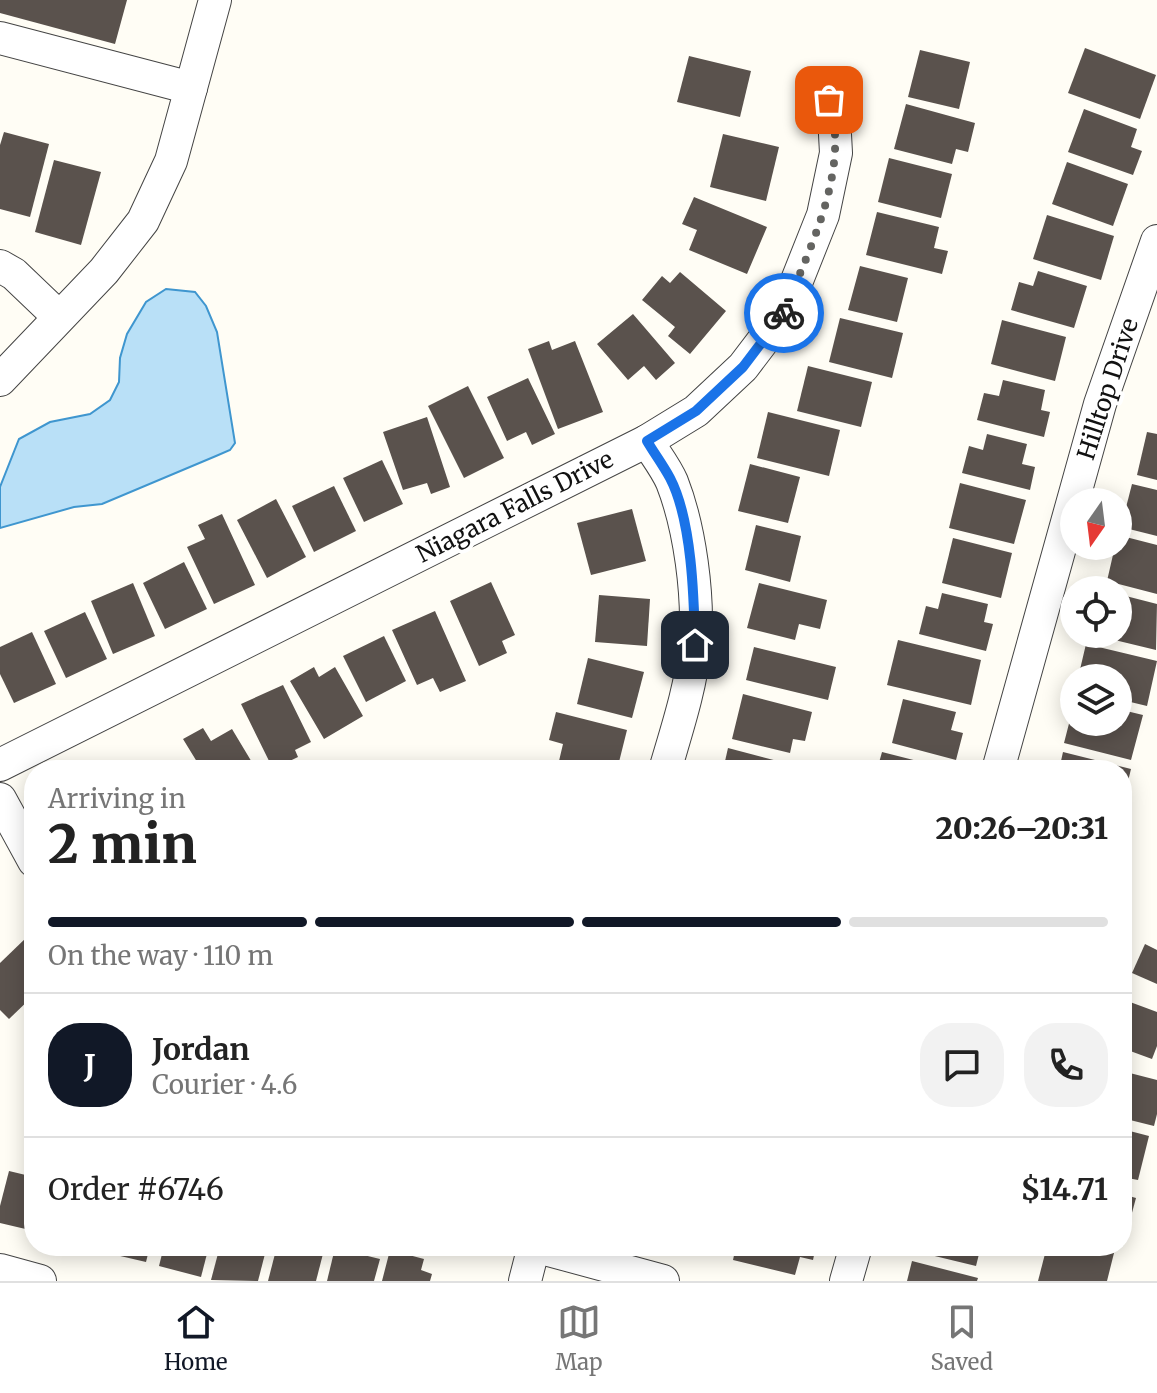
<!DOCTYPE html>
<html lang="en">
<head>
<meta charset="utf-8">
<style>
	:root { --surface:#fff; --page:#f2f2f2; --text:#222; --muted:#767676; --line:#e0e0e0; --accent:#111827 }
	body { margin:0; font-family:Merriweather,serif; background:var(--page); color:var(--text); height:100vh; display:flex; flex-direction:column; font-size:30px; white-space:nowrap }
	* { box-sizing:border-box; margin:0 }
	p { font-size:26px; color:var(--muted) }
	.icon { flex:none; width:44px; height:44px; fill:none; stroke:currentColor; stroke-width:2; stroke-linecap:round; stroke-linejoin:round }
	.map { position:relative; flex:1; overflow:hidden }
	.drawer { position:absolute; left:24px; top:760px; width:1108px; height:496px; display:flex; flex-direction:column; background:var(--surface); border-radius:32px; box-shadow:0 4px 20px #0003 }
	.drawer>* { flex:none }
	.needle { width:52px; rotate:194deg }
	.tools { position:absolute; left:1060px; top:488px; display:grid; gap:16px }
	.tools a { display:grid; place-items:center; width:72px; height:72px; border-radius:50%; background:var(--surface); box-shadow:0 4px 20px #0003; font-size:40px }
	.pin { position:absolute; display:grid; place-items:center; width:68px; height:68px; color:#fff; margin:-34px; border-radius:16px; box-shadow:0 4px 12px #0006 }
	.courier { position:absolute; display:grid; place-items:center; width:80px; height:80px; margin:-40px; border:6px solid #1a73e8; border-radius:50%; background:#fff; color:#222; box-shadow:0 2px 10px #0007 }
	.head em { font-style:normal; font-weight:800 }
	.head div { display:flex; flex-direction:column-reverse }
	.head { display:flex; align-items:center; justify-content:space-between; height:136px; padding:0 24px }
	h1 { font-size:52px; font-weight:800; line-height:60px }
	.bar { display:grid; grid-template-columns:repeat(4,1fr); gap:12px 8px; align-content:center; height:96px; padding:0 24px }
	.bar i { height:10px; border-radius:6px; background:var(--line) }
	.bar .active { background:var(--accent) }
	.bar p { grid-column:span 4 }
	.line { display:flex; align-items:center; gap:20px; padding:0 24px; border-top:2px solid var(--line) }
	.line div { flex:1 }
	.round { display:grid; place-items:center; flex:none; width:84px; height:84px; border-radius:32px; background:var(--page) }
	.tabs { display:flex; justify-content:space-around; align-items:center; height:112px; border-top:2px solid var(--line); background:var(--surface); font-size:22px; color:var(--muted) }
	.tabs a { display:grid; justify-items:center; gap:4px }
	.tabs .active { color:var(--accent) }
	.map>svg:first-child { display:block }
	.water { fill:#b9e0f7; stroke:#3f96cf; stroke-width:2 }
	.building { fill:#5a524d }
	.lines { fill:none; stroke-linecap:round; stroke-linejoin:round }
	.minor-casing { stroke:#444; stroke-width:34 }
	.minor { stroke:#fff; stroke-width:32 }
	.done { stroke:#646461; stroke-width:8; stroke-dasharray:0 14.4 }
	.route { stroke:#1a73e8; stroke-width:10 }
	.labels { text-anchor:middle; stroke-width:8; stroke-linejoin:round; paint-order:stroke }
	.street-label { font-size:24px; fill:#111; stroke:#fff }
</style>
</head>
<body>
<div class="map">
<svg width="1157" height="1281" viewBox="0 0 1157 1281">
	<rect width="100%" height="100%" fill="#fffdf5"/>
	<path class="water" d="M166,289L195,292L206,306L217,332L235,443L230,450L216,456L102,504L74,507L0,528V487L19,439L50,422L90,414L110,400L119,382L120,358L127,334L146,302Z"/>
	<g class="building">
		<path d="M0,0H127L115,44L0,13Z"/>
		<path d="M1085,48L1156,75L1140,119L1068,93Z"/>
		<path d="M920,50L970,62L959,109L908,97Z"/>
		<path d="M689,56L751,71L740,117L677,102Z"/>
		<path d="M906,104L975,123L968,152L956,149L952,164L894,149Z"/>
		<path d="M1084,109L1137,129L1131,147L1142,151L1133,175L1068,152Z"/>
		<path d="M4,132L49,144L30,217L0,209V145Z"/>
		<path d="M723,134L779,147L766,201L710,187Z"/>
		<path d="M889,158L952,174L941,218L878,202Z"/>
		<path d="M54,160L101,172L81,245L35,232Z"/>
		<path d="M1067,162L1128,184L1113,226L1052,204Z"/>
		<path d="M694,197L767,227L747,274L689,250L697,230L682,224Z"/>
		<path d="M877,212L939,227L934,248L948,251L942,274L866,255Z"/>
		<path d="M1047,215L1114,236L1101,280L1033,259Z"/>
		<path d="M860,266L908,278L897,322L848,310Z"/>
		<path d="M1038,271L1087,286L1074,328L1011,310L1019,282L1033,286Z"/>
		<path d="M680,272L726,311L690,354L668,336L675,327L642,300L662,276L670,283Z"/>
		<path d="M633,314L675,363L656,380L644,366L628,380L597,344Z"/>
		<path d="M840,318L903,333L892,378L829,362Z"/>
		<path d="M1002,320L1066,337L1055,381L991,364Z"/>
		<path d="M549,341L552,350L575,341L603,412L558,429L528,349Z"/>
		<path d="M808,366L872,382L861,427L797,411Z"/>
		<path d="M528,378L555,434L532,445L526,432L507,441L487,397Z"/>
		<path d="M1003,380L1045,390L1041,410L1050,412L1044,437L977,420L984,393L999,396Z"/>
		<path d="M468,386L504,458L464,478L428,406Z"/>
		<path d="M768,412L840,430L829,476L757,458Z"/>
		<path d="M427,417L450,487L431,494L427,483L403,490L383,432Z"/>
		<path d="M1147,432L1157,434V480L1137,475Z"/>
		<path d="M987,434L1027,444L1022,464L1035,467L1030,490L962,473L969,446L983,450Z"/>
		<path d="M382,460L403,504L364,522L343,478Z"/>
		<path d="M750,464L800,477L788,523L738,511Z"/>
		<path d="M960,483L1026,500L1014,544L949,528Z"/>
		<path d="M1132,484L1157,490V536L1121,527Z"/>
		<path d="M334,486L356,531L314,552L292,506Z"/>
		<path d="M276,499L306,557L267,578L237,520Z"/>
		<path d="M632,509L646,561L591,575L577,523Z"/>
		<path d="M222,514L255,585L214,604L187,547L205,539L198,525Z"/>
		<path d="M756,525L801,536L790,582L745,570Z"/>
		<path d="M1118,535L1157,545V594L1107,581L1115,546H1118Z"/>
		<path d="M953,538L1012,553L1001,598L942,583Z"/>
		<path d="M184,562L207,609L165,629L143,583Z"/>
		<path d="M491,582L515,635L502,641L507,653L479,666L450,601Z"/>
		<path d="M133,583L155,636L113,654L91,601Z"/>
		<path d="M759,583L827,600L820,629L799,624L795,640L747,628Z"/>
		<path d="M942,593L988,604L984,622L993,624L986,651L919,634L926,606L938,609Z"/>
		<path d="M1118,594L1157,604L1156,650L1094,635L1118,634Z"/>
		<path d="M599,595L650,599L647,646L595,642Z"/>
		<path d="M435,611L466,681L440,692L433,678L417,685L392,630Z"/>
		<path d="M85,612L107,659L66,678L44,631Z"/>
		<path d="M32,632L56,684L14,703L0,674V647Z"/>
		<path d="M384,636L406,681L366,702L343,656Z"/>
		<path d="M898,640L981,660L971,705L887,685Z"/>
		<path d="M1086,644L1157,661L1147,706L1118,699V678H1078Z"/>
		<path d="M754,647L836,667L828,700L746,680Z"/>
		<path d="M588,658L644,672L632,718L577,704Z"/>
		<path d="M314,667L319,677L335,667L363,716L324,739L290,681Z"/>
		<path d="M283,685L311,742L295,750L298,757L273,769L241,704Z"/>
		<path d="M743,694L812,712L805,741L793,739L790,753L732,739Z"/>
		<path d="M903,699L956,712L951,730L963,733L956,760L892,743Z"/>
		<path d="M1073,708L1074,722H1118V709L1143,715L1131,760L1064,743Z"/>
		<path d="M556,712L627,730L617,770H597L559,761L563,744L549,740Z"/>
		<path d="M203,728L211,741L232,729L256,769L202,770L183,739Z"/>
		<path d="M728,748L793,765L791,770H723Z"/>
		<path d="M882,752L949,769V770H877Z"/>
		<path d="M1063,752L1131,769L1123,802L1122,770H1059Z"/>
		<path d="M28,936L34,942V995L9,1019L0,1010V963Z"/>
		<path d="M1145,944L1157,950V984L1132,973Z"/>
		<path d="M1122,999L1157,1012V1046L1152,1059L1122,1048Z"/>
		<path d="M1122,1071L1157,1080V1114L1154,1126L1122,1118Z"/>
		<path d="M1122,1129L1149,1136L1138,1180L1122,1177Z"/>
		<path d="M9,1171L34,1177V1231L0,1223V1206Z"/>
		<path d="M1122,1194L1136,1198L1123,1246H1122Z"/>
		<path d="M104,1246H150L146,1262L103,1252Z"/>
		<path d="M164,1246H209L201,1277L159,1266Z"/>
		<path d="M220,1246H267L258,1281L211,1280Z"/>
		<path d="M277,1246H325L316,1281H268Z"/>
		<path d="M736,1246H816L813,1260L800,1257L795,1275L733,1260Z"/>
		<path d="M915,1246H981L976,1266L914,1251Z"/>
		<path d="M1047,1246H1086L1114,1253L1107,1281H1038Z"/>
		<path d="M335,1248L380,1259L374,1281H327Z"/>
		<path d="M390,1250L424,1259L421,1270L432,1274L430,1281H382Z"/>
		<path d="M912,1261L978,1278L977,1281H907Z"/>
	</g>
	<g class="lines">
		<g class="minor-casing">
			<g id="minor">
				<path d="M0,38L191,88"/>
				<path d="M0,266L14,274L59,317"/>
				<path d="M0,380L104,271L143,221L171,161L215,0"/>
				<path d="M647,441C655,454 666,468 672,482C690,528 699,596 695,645C691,687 677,729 665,770"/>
				<path d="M0,765L647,441L696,411L743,367L784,313L823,215L836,153L834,116L824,85"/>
				<path d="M998,770L1100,404L1157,241"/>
				<path d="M0,799L34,861"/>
				<path d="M0,1270L40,1281"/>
				<path d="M525,1281L534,1246L663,1281"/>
				<path d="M846,1281L856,1246"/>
			</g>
		</g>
		<use href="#minor" class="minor"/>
	</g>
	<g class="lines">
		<path class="done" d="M784,313C809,248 851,171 829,100"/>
		<path class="route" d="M695,645C694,598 692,520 670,478C663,465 654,453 647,441L696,411L743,367L784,313"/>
	</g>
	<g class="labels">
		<g class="street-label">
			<text transform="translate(1108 389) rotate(-72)" y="8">Hilltop Drive</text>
			<text transform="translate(515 507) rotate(-27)" y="8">Niagara Falls Drive</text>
		</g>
	</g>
</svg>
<div class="tools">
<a><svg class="needle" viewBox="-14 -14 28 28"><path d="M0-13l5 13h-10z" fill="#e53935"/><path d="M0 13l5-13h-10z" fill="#767676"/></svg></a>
<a><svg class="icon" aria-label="locate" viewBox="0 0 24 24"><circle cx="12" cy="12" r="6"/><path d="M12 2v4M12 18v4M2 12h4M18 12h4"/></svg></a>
<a><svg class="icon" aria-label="layers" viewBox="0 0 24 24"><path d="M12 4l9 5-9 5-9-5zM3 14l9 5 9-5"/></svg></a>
</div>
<div class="pin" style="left:829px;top:100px;background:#ea580c"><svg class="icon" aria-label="bag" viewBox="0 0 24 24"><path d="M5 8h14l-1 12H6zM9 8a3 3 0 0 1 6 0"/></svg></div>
<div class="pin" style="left:695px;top:645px;background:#1f2937"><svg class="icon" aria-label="home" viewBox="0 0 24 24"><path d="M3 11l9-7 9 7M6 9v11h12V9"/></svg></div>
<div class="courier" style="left:784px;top:313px"><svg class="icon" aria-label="bike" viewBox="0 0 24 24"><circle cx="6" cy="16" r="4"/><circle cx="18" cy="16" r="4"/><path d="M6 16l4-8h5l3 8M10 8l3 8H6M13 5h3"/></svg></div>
<section class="drawer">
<div class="head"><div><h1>2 min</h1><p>Arriving in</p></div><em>20:26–20:31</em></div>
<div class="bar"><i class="active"></i><i class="active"></i><i class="active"></i><i></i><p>On the way · 110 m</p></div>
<div class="line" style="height:144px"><b class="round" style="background:var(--accent);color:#fff">J</b><div><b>Jordan</b><p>Courier · 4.6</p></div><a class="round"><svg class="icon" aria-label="chat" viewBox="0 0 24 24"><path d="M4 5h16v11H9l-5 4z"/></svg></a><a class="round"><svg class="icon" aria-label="phone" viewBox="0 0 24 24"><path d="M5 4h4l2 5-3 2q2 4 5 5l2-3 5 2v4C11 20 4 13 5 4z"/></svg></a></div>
<div class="line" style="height:104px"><div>Order #6746</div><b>$14.71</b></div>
</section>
</div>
<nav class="tabs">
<a class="active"><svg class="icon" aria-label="home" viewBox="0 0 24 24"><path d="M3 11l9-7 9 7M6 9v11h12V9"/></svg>Home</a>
<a><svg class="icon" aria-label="map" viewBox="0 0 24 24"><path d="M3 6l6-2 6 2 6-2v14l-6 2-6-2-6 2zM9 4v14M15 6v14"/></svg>Map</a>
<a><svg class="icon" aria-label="saved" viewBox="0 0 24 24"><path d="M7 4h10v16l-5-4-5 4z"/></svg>Saved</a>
</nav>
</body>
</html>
